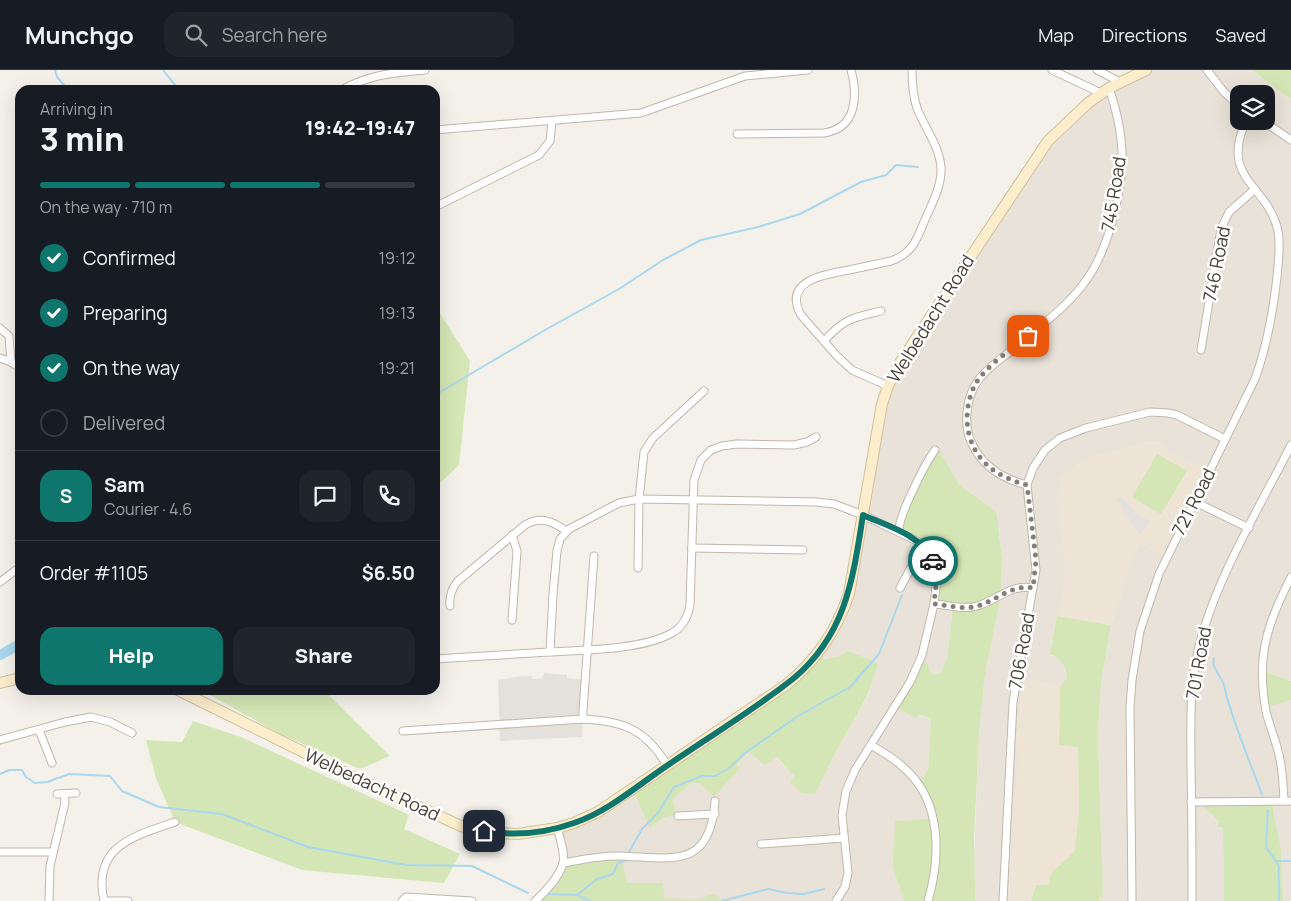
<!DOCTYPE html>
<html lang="en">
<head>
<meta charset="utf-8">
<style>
	:root { --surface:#171b24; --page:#20242c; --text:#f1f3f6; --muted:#9ea1a6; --line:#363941; --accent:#0f766e }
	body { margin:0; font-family:Manrope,sans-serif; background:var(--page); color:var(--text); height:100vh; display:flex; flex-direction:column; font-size:19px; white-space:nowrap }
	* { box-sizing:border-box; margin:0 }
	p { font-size:16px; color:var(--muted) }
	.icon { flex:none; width:28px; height:28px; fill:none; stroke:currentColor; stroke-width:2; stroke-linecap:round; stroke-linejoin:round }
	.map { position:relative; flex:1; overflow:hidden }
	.drawer { position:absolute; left:15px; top:15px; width:425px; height:610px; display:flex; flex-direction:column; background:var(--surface); border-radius:15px; box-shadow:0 5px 20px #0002 }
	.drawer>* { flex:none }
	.controls { position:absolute; left:1230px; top:15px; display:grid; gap:10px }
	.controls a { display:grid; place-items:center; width:45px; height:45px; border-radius:10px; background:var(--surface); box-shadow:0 5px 20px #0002; font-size:25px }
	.pin { position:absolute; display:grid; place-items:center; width:42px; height:42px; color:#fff; margin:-21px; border-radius:10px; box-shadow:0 2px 8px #0006 }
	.courier { position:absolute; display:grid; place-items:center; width:50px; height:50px; margin:-25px; border:4px solid #0f766e; border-radius:50%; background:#fff; color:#222; box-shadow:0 1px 6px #0007 }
	.summary em { font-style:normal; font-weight:800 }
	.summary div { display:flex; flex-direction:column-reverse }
	.summary { display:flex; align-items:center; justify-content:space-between; height:85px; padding:0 25px }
	h1 { font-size:32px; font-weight:800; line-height:38px }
	.bar { display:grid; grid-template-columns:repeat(4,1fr); gap:8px 5px; align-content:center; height:60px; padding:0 25px }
	.bar i { height:6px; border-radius:4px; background:var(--line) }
	.bar .active { background:var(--accent) }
	.bar p { grid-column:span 4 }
	.line { display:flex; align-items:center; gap:12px; padding:0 25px; border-top:1px solid var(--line) }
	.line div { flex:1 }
	.round { display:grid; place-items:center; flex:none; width:52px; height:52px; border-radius:15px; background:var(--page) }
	ol { padding:0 25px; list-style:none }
	li { display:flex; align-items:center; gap:15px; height:55px }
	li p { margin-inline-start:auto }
	li .icon { padding:5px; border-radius:50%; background:var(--accent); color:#fff; stroke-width:4 }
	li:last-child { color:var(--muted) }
	li i { width:28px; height:28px; border:2px solid var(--line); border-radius:50% }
	.primary-button { display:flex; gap:10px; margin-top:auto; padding:10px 25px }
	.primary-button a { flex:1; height:58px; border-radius:15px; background:var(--accent); color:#fff; font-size:20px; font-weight:800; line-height:58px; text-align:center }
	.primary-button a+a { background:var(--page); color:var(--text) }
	header { display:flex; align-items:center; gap:30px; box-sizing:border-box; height:70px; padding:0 25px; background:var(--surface); border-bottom:1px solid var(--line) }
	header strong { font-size:24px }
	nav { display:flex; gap:28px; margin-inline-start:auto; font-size:18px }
	.search { width:350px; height:45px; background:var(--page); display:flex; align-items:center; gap:12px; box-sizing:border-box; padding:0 18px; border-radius:15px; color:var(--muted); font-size:19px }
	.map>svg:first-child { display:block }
	.residential { fill:#e8e2d8; fill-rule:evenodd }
	.industrial { fill:#e4e0db }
	.education { fill:#ede4d5 }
	.green { fill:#d4e6b5 }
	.parking { fill:#e3e1de }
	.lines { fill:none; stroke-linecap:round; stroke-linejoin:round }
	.stream { stroke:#aad7ee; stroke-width:2 }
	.river { stroke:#aad7ee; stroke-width:10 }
	.street-casing { stroke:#c0b7ad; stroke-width:9 }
	.secondary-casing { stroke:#d2c09c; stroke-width:12 }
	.street { stroke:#fff; stroke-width:7 }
	.secondary { stroke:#fcedcc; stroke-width:10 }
	.done { stroke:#847e76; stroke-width:5; stroke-dasharray:0 9 }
	.route { stroke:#0f766e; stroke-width:6 }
	.labels { text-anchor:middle; stroke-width:5; stroke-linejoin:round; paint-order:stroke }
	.street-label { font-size:18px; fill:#484138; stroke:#fff }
</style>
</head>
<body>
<header>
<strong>Munchgo</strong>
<div class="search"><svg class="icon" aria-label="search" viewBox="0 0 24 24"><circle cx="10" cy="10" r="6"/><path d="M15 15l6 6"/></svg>Search here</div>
<nav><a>Map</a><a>Directions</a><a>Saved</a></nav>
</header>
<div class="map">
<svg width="1291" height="831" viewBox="0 0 1291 831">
	<rect width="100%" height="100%" fill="#f4f0ea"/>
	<path class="residential" d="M1146,0H1253L1276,19L1291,29V611L1263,600L1266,636L1291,630V831H1283L1281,778L1273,740L1274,732L1204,737L1223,757L1224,831H1099V827L1103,826L1098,665L1101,612L1111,555L1128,501L1139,473L1161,484L1204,399L1164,379L1158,372L1143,373L1091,387L1061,407L1059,428L1057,429L1066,499L1063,526L1057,546L1050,585L1058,588L1063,594L1067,608L1060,616L1024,607L1016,675L1019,685L1011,770L1009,831H975L973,816L979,665L985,604L1001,526L1002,489L997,444L993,439L960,416L939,380L921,474L953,537L947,588L941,603L931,605L918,644L931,649L928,700L923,707L934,749L924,750L896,807L904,831H722L714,823L699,831L664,828L662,813H627L563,794L558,759L633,720L651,757L663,748L676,744L673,729L691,713H699L714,727L740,699L737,696L749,682L776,687L794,706L790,712L815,724L837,680L861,638L869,623L878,594L848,581L839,586L825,589L817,585L840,550L888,316L1040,82L1077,42ZM1239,24H1266V51H1239Z"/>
	<path class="industrial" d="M544,603L567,605V608L585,610L582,667L500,671L498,610L522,606H532V609L543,608Z"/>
	<g class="education">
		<path d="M1158,372L1165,377V379L1204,399L1161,484L1139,473L1128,501L1111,555L1057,546L1061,526H1063L1066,499L1057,429L1059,428L1061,407L1079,393L1091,387L1143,373Z"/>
		<path d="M1024,607L1060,616L1059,675L1078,676L1079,739L1075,781L1051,803L1049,814L1036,815L1031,831H1009L1011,770L1019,685L1016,675L1017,662Z"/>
	</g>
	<g class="green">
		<path d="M1253,0H1291V29L1276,19Z"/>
		<path d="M435,235L470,291L459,395L435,418Z"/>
		<path d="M939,380L960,416L993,439L997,444L1002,489L1001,526L985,604L979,665L974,768L975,831H904L893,798L895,751L933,749L916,713L923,707L928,700L931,649L919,644L916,648L895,637L920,590L927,593L931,605L941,603L947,588L953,537L934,534L932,487L899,458L935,381Z"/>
		<path d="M1157,384L1187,401L1161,444L1132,427Z"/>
		<path d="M1057,546L1111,555L1101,612L1098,665L1103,827H1099V831H1031L1036,815L1049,814L1051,803L1075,781L1079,739L1078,677L1059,675L1060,616L1067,608C1066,598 1061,586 1050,585Z"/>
		<path d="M848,581L878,593C871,625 853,651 838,678C830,693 823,709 815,724L802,723L790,712L794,706L777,687L765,695L749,682L737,695L740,699L714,727L699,713H691L673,729L676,744L663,748L650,758L633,720L767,630L817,585L825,589L839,586Z"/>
		<path d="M1262,600L1291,611V630L1266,637Z"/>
		<path d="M201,620H329L328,624L390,686L360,699L280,664Z"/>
		<path d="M193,651L241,667L409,745L404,759L460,784L444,813L302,800L175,752L156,708L146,670L182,672Z"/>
		<path d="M1274,731L1273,740L1281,778L1283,831H1224L1223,757H1218L1219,752L1204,737L1202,732Z"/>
		<path d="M621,788L627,813H663L664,828L699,830L714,823L722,831H537L563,794Z"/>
	</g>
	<path class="parking" d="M1120,426L1135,442L1149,451L1144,461L1139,464L1116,428Z"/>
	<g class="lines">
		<g class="stream">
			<path d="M55,0L57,7L68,20"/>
			<path d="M163,0L179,20"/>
			<path d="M435,325L545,260L619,219L663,190L701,170L758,157L800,144L861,112L886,105L896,95L918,97"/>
			<path d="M1214,588C1211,597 1221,606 1224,615C1226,622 1227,630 1230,637C1239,667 1251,695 1262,724"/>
			<path d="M0,704L9,700H22L26,707L35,713L48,712L57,708"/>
			<path d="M59,708L69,704L110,706L122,721L159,737L222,744L308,777L406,795L472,796L528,823"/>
			<path d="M1268,740L1266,777L1279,796C1278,808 1280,819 1279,831"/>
			<path d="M629,782L642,759L658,743L674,717L702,706H715L729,698L745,683L798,646L850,617L879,584L902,525"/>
			<path d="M1278,791H1291"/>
			<path d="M548,824L577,825L597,809L613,804L618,793L628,790"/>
			<path d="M577,825L590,831"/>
			<path d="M722,831L768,819L787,823L804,824L824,819"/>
		</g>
		<path class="river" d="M0,585L20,574"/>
		<g class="street-casing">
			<g id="street">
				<path d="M1052,0L1101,23"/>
				<path d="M1097,0L1120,12"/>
				<path d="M1207,0L1224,22L1239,36"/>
				<path d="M341,20C372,4 391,3 425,0"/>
				<path d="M1263,51L1291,70"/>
				<path d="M435,60L641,43L745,6L808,0"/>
				<path d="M737,64L824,63C857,58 858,26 851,0"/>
				<path d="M435,137L539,85L550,71L552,51"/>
				<path d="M0,258L9,266L11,292"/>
				<path d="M824,271C845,248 852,248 881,241"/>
				<path d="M1201,280L1221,159L1229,142L1254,120"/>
				<path d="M0,288L11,292L20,298"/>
				<path d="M888,316L852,300L836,285L801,245C782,210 826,204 849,200C863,197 877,194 891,191C912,183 916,172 924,152C931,136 942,116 941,98C940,78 926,59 918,41C913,28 912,14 912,0"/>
				<path d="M1027,415C1003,409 983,397 972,374C963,356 966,328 977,312C985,300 997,292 1008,283C1038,257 1074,234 1094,198C1111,167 1123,117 1122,81C1121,60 1116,38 1109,18"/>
				<path d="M1195,432L1249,458"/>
				<path d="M899,462C897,448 926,392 935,380"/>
				<path d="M692,478L803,480"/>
				<path d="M638,498L639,429L644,382L653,368L704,321"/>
				<path d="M0,512L20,497"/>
				<path d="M900,518L913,494L925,478"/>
				<path d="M934,534C948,535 963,540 977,536C996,531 1012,513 1033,518"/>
				<path d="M450,536C449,526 452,518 458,511L525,455C540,446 553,451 566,461"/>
				<path d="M512,550L517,481L512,465"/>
				<path d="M550,582L553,524L557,481L560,469L569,459L619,433L639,429L816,432L834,434L863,445L917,471L925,478L932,488L936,499V517L934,534L922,585L910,612L855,700L846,721L842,745L848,803L845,817L836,831"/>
				<path d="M435,589C473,587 511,584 549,582C584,580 642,580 672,563C683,557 688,546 690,535L694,410L701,390L711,380L722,376L737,374L794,375L807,372L816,367"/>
				<path d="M583,649V641L594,486"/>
				<path d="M39,660L52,693"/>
				<path d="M403,661L583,649C624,651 646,660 667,695"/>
				<path d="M0,670L65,652L91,647L110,652L132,663"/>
				<path d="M871,675C882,682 894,688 903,697C942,730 941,786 928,831"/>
				<path d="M57,724L76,723"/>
				<path d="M1284,731C1283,715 1283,698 1278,681C1275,668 1269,655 1266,641C1256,587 1267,554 1291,507"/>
				<path d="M1191,732L1291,731"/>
				<path d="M678,746L715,744"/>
				<path d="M761,774L844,768"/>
				<path d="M0,782H53"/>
				<path d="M563,793C580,790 598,786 617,786C670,787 710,802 715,731"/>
				<path d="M49,831L50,796L65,733L64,724"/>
				<path d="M104,831C92,776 134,766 175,752"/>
				<path d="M108,831H128"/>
				<path d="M402,831L406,827L472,831"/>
				<path d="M535,831C545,822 560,806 563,793C565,782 560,769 557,758"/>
				<path d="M1003,831L1013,632L1036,500L1027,415L1033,398L1045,380L1060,368L1086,358L1150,342L1168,343L1177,345L1225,369"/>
				<path d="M1132,831L1130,638L1132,610L1140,561L1159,504L1255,309C1267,276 1273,242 1277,207C1278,192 1281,177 1278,161C1268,114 1219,110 1246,51"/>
				<path d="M1192,831C1192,787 1192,743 1191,698C1191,660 1189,620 1198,581C1214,511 1259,439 1291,375"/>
			</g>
		</g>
		<g class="secondary-casing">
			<g id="secondary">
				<path d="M0,613L20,608"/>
				<path d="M178,620L362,711L461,756L497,763L518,764L557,758L574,753L598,742L786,615C817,590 836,561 849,524L882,334L888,316L901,291L1048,71L1088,33L1109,18L1146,0"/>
			</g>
		</g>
		<use href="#street" class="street"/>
		<use href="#secondary" class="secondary"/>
	</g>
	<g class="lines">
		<path class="done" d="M933,491L937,506L934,534C948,535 963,540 977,536C996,531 1012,514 1033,518L1036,490L1027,415C993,406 969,387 967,350C967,337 970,323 976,313C987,295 1012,279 1028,266"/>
		<path class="route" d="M484,761C514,766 546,763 574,753C609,741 638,715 668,695C710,666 754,640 794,608C846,564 853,509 863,445C887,456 922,465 933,491"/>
	</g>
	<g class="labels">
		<g class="street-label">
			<text transform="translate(1114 124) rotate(-81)" y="6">745 Road</text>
			<text transform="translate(1217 194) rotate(-79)" y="6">746 Road</text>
			<text transform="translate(931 249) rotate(-58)" y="6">Welbedacht Road</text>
			<text transform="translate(1194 432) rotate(-63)" y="6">721 Road</text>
			<text transform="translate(1022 581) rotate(-80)" y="6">706 Road</text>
			<text transform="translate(1199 593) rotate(-80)" y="6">701 Road</text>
			<text transform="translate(372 715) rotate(25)" y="6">Welbedacht Road</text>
		</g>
	</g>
</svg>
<div class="controls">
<a><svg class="icon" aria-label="layers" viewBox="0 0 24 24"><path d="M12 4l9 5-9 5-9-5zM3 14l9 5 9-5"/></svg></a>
</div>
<div class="pin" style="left:1028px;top:266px;background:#ea580c"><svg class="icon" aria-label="bag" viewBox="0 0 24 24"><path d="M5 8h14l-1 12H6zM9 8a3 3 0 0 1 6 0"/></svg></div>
<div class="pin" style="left:484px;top:761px;background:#1f2937"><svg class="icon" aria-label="home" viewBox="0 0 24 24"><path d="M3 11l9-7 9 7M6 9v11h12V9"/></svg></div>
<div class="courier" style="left:933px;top:491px"><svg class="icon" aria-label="car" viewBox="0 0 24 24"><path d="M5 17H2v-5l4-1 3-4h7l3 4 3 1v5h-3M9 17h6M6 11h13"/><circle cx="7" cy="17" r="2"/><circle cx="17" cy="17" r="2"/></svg></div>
<section class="drawer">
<div class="summary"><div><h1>3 min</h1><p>Arriving in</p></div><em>19:42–19:47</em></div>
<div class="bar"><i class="active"></i><i class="active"></i><i class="active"></i><i></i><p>On the way · 710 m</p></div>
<ol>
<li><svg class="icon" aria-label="check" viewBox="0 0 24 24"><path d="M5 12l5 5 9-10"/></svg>Confirmed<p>19:12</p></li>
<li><svg class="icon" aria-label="check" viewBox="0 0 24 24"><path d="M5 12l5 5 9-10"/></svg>Preparing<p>19:13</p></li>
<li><svg class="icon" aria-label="check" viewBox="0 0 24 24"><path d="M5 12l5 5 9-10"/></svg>On the way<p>19:21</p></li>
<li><i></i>Delivered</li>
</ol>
<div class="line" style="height:90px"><b class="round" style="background:var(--accent);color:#fff">S</b><div><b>Sam</b><p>Courier · 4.6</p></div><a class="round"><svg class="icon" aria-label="chat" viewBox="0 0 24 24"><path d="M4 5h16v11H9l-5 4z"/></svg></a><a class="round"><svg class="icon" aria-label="phone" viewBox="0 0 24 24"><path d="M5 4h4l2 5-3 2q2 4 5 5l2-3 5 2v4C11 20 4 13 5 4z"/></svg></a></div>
<div class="line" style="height:65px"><div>Order #1105</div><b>$6.50</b></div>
<div class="primary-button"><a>Help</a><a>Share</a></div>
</section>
</div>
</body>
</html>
